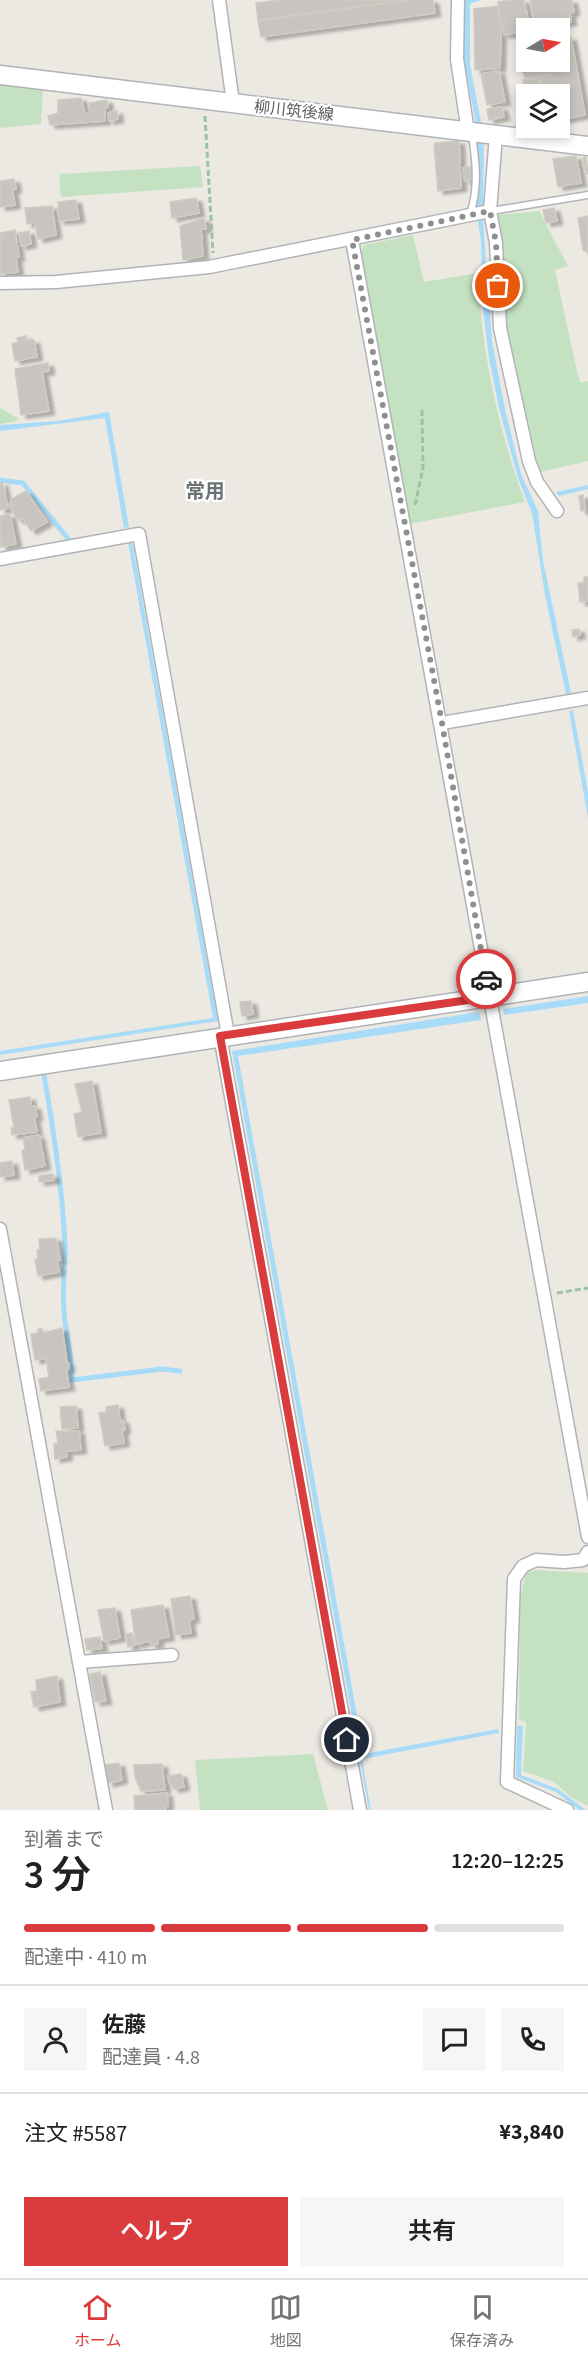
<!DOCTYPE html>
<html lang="ja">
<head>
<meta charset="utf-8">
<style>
	:root { --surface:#fff; --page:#f6f6f6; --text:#202124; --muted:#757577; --line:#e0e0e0; --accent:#da3b3c }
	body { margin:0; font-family:"Source Sans 3","Noto Sans JP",sans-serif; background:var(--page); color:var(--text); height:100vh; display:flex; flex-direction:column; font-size:22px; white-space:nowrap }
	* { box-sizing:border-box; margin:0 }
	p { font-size:20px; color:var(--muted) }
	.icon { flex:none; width:33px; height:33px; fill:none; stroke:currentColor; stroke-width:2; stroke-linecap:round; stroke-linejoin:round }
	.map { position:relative; height:1810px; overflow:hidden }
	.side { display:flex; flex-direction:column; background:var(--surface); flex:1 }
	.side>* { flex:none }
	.needle { width:39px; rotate:80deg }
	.fabs { position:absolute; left:516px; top:18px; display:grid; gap:12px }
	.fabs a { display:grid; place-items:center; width:54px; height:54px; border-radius:0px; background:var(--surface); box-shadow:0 3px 9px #0003; font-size:30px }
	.pin { position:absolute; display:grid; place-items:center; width:51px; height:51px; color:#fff; margin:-26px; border:3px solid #fff; border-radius:50%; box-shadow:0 2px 6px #0007 }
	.courier { position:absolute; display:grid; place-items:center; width:60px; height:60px; margin:-30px; border:4px solid #da3b3c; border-radius:50%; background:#fff; color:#222; box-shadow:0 2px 8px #0007 }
	.headline em { font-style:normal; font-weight:600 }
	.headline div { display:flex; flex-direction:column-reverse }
	.headline { display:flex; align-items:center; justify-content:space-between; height:102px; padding:0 24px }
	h1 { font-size:39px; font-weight:600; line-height:45px }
	.bar { display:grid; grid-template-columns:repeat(4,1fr); gap:9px 6px; align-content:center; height:72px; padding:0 24px }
	.bar i { height:8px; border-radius:4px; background:var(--line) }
	.bar .on { background:var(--accent) }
	.bar p { grid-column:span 4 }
	.line { display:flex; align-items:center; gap:15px; padding:0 24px; border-top:2px solid var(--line) }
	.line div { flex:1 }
	.round { display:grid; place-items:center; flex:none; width:63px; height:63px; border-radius:0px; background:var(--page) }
	.button { display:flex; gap:12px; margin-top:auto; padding:12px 24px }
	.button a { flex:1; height:69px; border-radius:0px; background:var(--accent); color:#fff; font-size:24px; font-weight:600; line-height:69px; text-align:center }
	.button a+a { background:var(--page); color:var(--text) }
	.dock { display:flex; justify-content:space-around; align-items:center; height:84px; border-top:2px solid var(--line); background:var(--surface); font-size:16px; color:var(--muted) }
	.dock a { display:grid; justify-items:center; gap:3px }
	.dock .on { color:var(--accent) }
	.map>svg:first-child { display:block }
	.green { fill:#c4e2c1 }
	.water { fill:#a8dbf7 }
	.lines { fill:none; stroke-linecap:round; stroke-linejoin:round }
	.stream { stroke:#a8dbf7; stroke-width:5 }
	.building { fill:#c8c4bf; stroke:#d0cbc2; stroke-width:1.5; filter:url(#shadow) }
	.lane-casing { stroke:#b0b4b7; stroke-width:9 }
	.street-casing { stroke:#b0b4b7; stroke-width:15 }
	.secondary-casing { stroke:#afb3b7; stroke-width:21 }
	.path { stroke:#9bc3a3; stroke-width:3; stroke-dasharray:6 3; stroke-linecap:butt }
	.lane { stroke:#fff; stroke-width:6 }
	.street { stroke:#fff; stroke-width:12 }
	.secondary { stroke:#fff; stroke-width:18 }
	.done { stroke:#8e8f8f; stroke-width:6; stroke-dasharray:0 10.8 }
	.route { stroke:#da3b3c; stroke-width:8 }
	.labels { text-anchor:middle; stroke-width:4.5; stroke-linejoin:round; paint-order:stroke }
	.street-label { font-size:16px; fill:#5b5f62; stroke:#fff }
	.quarter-label { font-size:20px; font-weight:bold; fill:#6c7174; stroke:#fff }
</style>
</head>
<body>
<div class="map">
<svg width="588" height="1810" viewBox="0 0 588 1810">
	<defs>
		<filter id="shadow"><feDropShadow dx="5.5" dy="3.5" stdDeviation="1.5" flood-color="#0004"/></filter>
	</defs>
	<rect width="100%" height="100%" fill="#ece9e3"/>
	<g class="green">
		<path d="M0,85L43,89L41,124L0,128Z"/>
		<path d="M200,166L203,187L61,197L59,174Z"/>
		<path d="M539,211L568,266L555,270L578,376L581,383L588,381V461L537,473C519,388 496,303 498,215Z"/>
		<path d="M413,235L424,282L478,273C481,351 498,429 525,502L409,524L360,256L364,245Z"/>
		<path d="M0,408L19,419L14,422L0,424Z"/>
		<path d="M536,1570L588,1573V1806L572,1798L554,1782L523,1771L526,1722L519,1720L520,1598L526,1573Z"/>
		<path d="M313,1754L328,1810H200L195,1760Z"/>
	</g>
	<g class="water">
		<path d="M464,0H481L470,4V65L484,137L483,220L492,341L505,409L521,474L538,511L543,561L571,693L566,694L545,595L532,513L518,478L499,408L489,358L483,309L481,241L476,209L480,173L476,141L477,128L464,62Z"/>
		<path d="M109,412L129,527L124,528L105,418L0,431V425L58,421Z"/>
		<path d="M588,485V489L559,496L556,492Z"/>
		<path d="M132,541L218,1021L0,1055V1051L213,1018L128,542Z"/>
		<path d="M573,710L588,792V818L569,711Z"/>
		<path d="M588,996V1003L504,1015L503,1009Z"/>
		<path d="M479,1012L481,1020L238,1056L364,1754L498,1729L499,1733L362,1759L371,1810H369L232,1051Z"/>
		<path d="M517,1726H523L521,1775L558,1789L586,1810H579L556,1792L516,1777Z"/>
	</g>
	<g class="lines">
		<g class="stream">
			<path d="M0,480L23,483L69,540"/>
			<path d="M44,1075C54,1132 63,1190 65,1248C65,1270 62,1291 64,1312C66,1335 72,1357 72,1380L162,1369L180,1371"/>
		</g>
	</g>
	<g class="building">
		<path d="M281,0H403L258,20L256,3Z"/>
		<path d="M411,0H433L435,13L261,37L258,21Z"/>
		<path d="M513,0H524L530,28H526V31L504,35L498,2Z"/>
		<path d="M530,0H572L574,12L570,13L571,22L535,28Z"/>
		<path d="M497,6L501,31L500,68L475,70L474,9Z"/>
		<path d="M571,37L585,115L560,120V94L544,93L541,77L550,75L548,62H560V39Z"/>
		<path d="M526,46V62H546L548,74L525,78L519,59L524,58L522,47Z"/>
		<path d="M499,71L505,102L487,105L481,74Z"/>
		<path d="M539,78L541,94H526V106L523,80Z"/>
		<path d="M81,98L85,114L90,113L89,103L107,100L108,107L105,108V121L50,125L48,116L58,113V100Z"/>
		<path d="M502,107L504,117L489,120L487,109Z"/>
		<path d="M117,111L118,119L109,121L108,113Z"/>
		<path d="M459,141L461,188L438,191L434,145L435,143Z"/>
		<path d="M576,156L581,183L558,187L553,159Z"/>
		<path d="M586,157L588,174H586L583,158Z"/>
		<path d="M470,167L472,179L465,181L463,168Z"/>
		<path d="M14,179L16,189L12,190L15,205L0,207V181Z"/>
		<path d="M196,198L199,213L172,218L170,202Z"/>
		<path d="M76,200L79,219L59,221L58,202Z"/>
		<path d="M52,206L56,235L38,239L35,223L27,224L25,208Z"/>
		<path d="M554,208L557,221L546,223L543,210Z"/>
		<path d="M588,216V252H587L583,250L578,218Z"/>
		<path d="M204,218L206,229H201L203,256L183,260L180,226Z"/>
		<path d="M15,230L19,257L16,258L18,272L0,274V233Z"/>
		<path d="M29,231L31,244L21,246L19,233Z"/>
		<path d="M26,336V341L34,340L37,357L15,361L12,344L18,342L17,338Z"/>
		<path d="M48,363L49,371L42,372L49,411L21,415L15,369Z"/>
		<path d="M2,482L8,508L0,510V483Z"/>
		<path d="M26,491L47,522L31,531L23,518L18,520L9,505L12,499Z"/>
		<path d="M583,495L585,510L581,511L579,496Z"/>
		<path d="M10,514L16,544L1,547L0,516Z"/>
		<path d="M584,577H588V601L580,602L578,583L584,582Z"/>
		<path d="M579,629L580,635L573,637L572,630Z"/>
		<path d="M251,1001L253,1014L242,1016L240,1002Z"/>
		<path d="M92,1081L101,1133L78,1137L74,1114L82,1112L75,1084Z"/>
		<path d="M30,1097L31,1107L35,1106L37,1117H34L37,1132L12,1135L11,1128H14L9,1100Z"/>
		<path d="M39,1135L45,1166L25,1170L22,1151L25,1149L23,1138Z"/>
		<path d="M12,1161L14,1175L0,1177V1163Z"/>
		<path d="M53,1174L54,1180L39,1182V1176Z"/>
		<path d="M56,1238L60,1260H57L59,1272L38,1276L35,1259H38L37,1250L40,1249L39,1239Z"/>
		<path d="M62,1328L67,1363H69V1369L66,1370L69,1387L41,1391L39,1379L49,1377L46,1358L35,1360L31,1334L38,1333V1329H42L43,1333Z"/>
		<path d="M118,1405L120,1421L123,1420L125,1430L122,1431L124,1443L105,1446L99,1413L106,1412V1407Z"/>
		<path d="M76,1406L78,1428L62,1429L60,1407Z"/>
		<path d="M56,1431H79L81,1450L66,1451L67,1457L55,1459L54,1444L58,1443Z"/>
		<path d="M190,1596L194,1619L189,1620L191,1633L176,1635L171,1599Z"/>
		<path d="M163,1605L169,1637L158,1639V1644L151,1645L150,1641L136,1644L131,1610Z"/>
		<path d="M115,1608L120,1638L104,1641L98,1610Z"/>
		<path d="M132,1633L134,1646L128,1647L126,1634Z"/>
		<path d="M100,1637L102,1648L87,1650L85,1639Z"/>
		<path d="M100,1672L106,1701L95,1702L90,1674Z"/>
		<path d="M57,1676L60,1702L34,1707L31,1692L37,1691L36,1680Z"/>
		<path d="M119,1763L122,1780L108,1783L105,1765Z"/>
		<path d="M162,1764L165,1790L141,1791L135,1777L134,1765Z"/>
		<path d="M181,1774L184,1787L174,1789L169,1782L168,1776Z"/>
		<path d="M167,1793L168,1806L165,1807L166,1810H135L134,1796Z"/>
	</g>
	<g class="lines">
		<g class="lane-casing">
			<g id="lane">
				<path d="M491,211L588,195"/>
				<path d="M470,214C479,188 476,162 472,135"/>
			</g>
		</g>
		<g class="street-casing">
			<g id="street">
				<path d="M219,0L233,103"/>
				<path d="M458,0L457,59L468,132"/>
				<path d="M496,135L490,211L496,243L500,328L529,461L537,482L557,511"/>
				<path d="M352,240L588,1537"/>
				<path d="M0,283L56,282L209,267L490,211"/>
				<path d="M0,559L139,534L228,1035"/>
				<path d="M442,723L588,698"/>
				<path d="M220,1036L360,1810"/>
				<path d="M0,1229L106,1810"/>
				<path d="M79,1662L172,1655"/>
				<path d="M567,1810L507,1782L514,1579L523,1566L536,1560L564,1562L583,1560L588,1552"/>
			</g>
		</g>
		<g class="secondary-casing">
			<g id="secondary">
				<path d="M0,75L588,146"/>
				<path d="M0,1071L588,982"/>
			</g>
		</g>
		<g class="path">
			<path d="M205,116L213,253"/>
			<path d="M415,505L423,468L422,409"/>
			<path d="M557,1293L588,1288"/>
		</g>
		<use href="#lane" class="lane"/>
		<use href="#street" class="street"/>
		<use href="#secondary" class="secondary"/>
	</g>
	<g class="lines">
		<path class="done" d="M486,979L442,723L352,240L490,211L496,243L498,286"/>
		<path class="route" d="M347,1740L220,1036L489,997L486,979"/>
	</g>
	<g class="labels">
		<g class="street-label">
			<text transform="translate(294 110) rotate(6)" y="6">柳川筑後線</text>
		</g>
		<g class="quarter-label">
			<text x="205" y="498">常用</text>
		</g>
	</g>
</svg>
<div class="fabs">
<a><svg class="needle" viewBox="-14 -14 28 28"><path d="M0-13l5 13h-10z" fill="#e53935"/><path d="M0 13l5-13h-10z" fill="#757577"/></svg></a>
<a><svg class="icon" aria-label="layers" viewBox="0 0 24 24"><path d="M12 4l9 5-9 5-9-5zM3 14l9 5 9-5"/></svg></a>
</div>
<div class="pin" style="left:498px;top:286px;background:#ea580c"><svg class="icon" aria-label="bag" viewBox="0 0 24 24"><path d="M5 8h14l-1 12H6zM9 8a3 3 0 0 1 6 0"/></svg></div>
<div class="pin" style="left:347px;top:1740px;background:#1f2937"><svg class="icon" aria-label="home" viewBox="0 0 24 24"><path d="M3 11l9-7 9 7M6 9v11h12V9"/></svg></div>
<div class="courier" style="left:486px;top:979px"><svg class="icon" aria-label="car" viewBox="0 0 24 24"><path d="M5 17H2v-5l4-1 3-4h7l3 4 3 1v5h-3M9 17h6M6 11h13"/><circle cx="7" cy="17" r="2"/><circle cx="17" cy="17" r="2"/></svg></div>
</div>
<section class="side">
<div class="headline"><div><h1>3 分</h1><p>到着まで</p></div><em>12:20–12:25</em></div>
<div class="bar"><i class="on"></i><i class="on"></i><i class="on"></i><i></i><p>配達中 · 410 m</p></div>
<div class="line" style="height:108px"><a class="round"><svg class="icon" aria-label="person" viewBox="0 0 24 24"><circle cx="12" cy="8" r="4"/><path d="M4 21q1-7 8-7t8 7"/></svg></a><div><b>佐藤</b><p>配達員 · 4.8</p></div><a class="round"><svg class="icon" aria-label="chat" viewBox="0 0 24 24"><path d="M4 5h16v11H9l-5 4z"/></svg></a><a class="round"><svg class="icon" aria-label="phone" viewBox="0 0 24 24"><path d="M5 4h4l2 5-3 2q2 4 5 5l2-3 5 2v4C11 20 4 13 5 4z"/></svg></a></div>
<div class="line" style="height:78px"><div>注文 #5587</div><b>¥3,840</b></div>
<div class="button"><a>ヘルプ</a><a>共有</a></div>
</section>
<nav class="dock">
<a class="on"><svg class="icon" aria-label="home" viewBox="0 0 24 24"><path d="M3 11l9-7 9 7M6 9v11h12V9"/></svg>ホーム</a>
<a><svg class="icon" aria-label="map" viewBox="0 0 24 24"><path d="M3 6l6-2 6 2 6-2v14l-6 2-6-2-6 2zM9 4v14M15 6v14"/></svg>地図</a>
<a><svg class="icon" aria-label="saved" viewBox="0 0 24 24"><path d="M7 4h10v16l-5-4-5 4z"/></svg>保存済み</a>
</nav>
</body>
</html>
